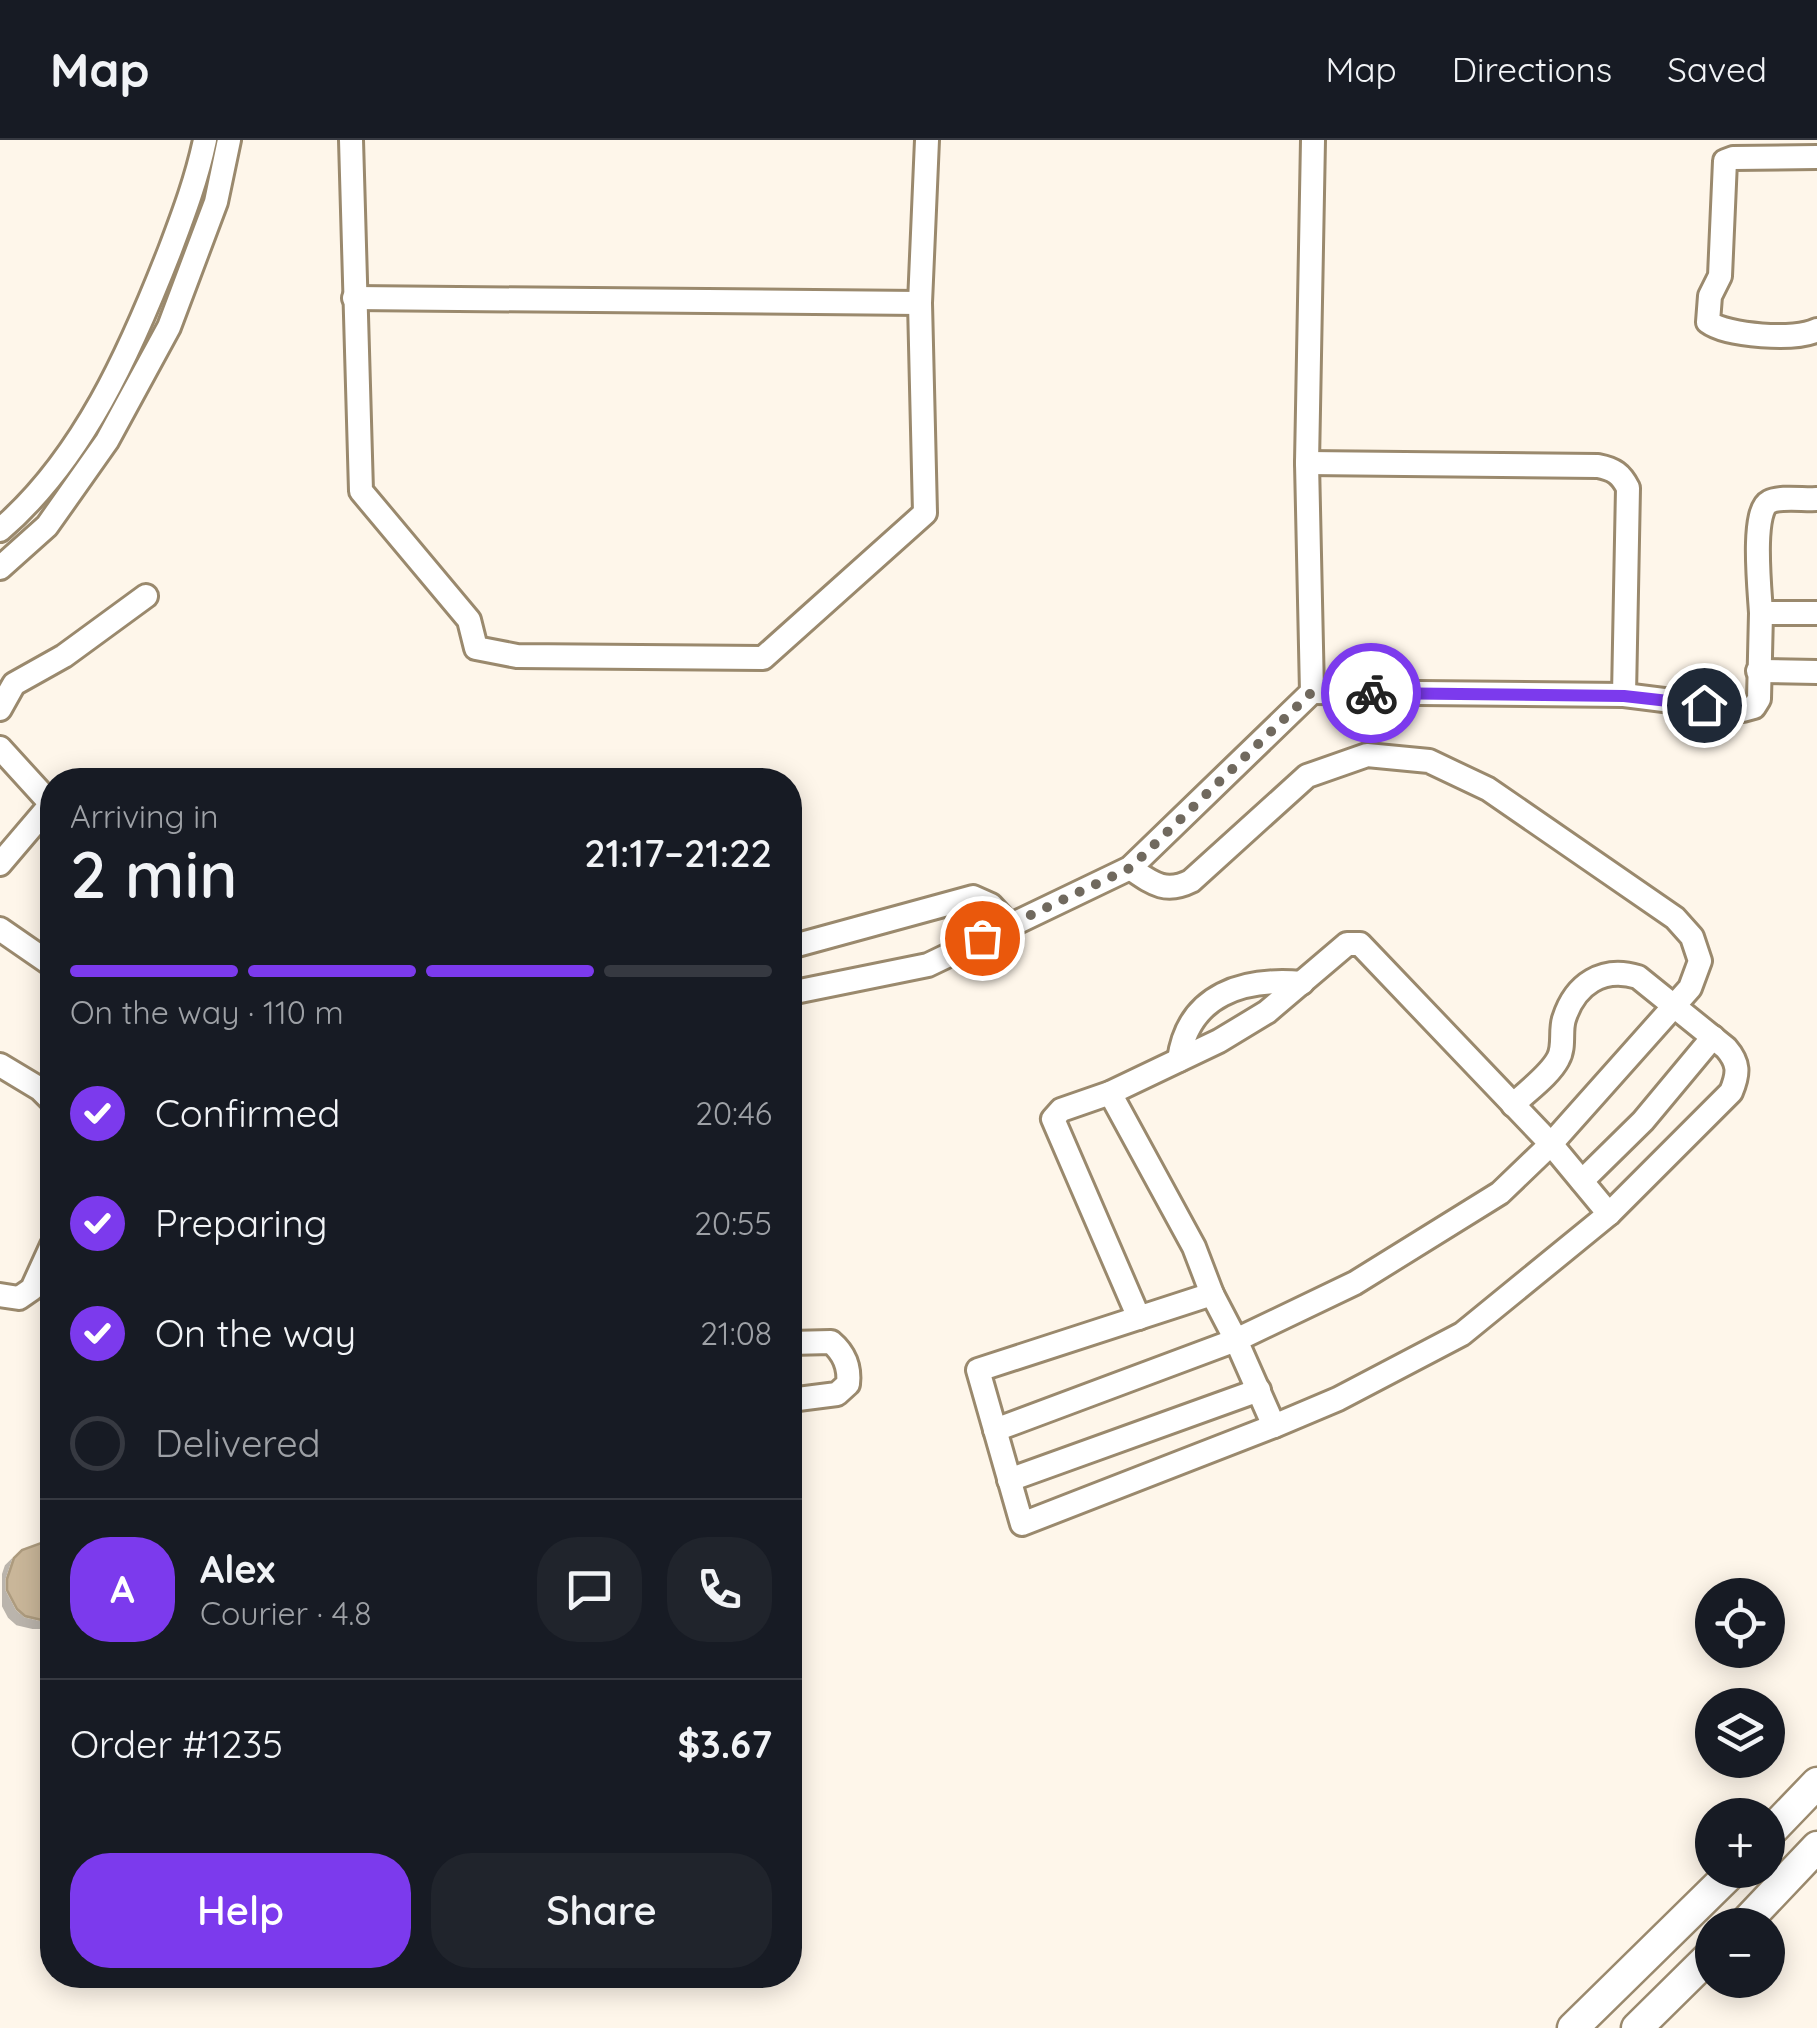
<!DOCTYPE html>
<html lang="en">
<head>
<meta charset="utf-8">
<style>
	:root { --surface:#171b24; --page:#20242c; --text:#f1f3f6; --muted:#9ea1a6; --line:#363941; --accent:#7c3aed }
	body { margin:0; font-family:Quicksand,sans-serif; background:var(--page); color:var(--text); height:100vh; display:flex; flex-direction:column; font-size:38px; white-space:nowrap }
	* { box-sizing:border-box; margin:0 }
	p { font-size:32px; color:var(--muted) }
	.icon { flex:none; width:55px; height:55px; fill:none; stroke:currentColor; stroke-width:2; stroke-linecap:round; stroke-linejoin:round }
	.map { position:relative; flex:1; overflow:hidden }
	.sheet { position:absolute; left:40px; top:628px; width:762px; height:1220px; display:flex; flex-direction:column; background:var(--surface); border-radius:40px; box-shadow:0 5px 25px #0003 }
	.sheet>* { flex:none }
	.tools { position:absolute; left:1695px; top:1438px; display:grid; gap:20px }
	.tools a { display:grid; place-items:center; width:90px; height:90px; border-radius:50%; background:var(--surface); box-shadow:0 5px 25px #0003; font-size:50px }
	.pin { position:absolute; display:grid; place-items:center; width:85px; height:85px; color:#fff; margin:-42px; border:5px solid #fff; border-radius:50%; box-shadow:0 2px 10px #0007 }
	.courier { position:absolute; display:grid; place-items:center; width:100px; height:100px; margin:-50px; border:8px solid #7c3aed; border-radius:50%; background:#fff; color:#222; box-shadow:0 2px 12px #0007 }
	.head em { font-style:normal; font-weight:600 }
	.head div { display:flex; flex-direction:column-reverse }
	.head { display:flex; align-items:center; justify-content:space-between; height:170px; padding:0 30px }
	h1 { font-size:65px; font-weight:600; line-height:75px }
	.bar { display:grid; grid-template-columns:repeat(4,1fr); gap:15px 10px; align-content:center; height:120px; padding:0 30px }
	.bar i { height:12px; border-radius:8px; background:var(--line) }
	.bar .on { background:var(--accent) }
	.bar p { grid-column:span 4 }
	.line { display:flex; align-items:center; gap:25px; padding:0 30px; border-top:2px solid var(--line) }
	.line div { flex:1 }
	.round { display:grid; place-items:center; flex:none; width:105px; height:105px; border-radius:40px; background:var(--page) }
	ol { padding:0 30px; list-style:none }
	li { display:flex; align-items:center; gap:30px; height:110px }
	li p { margin-inline-start:auto }
	li .icon { padding:10px; border-radius:50%; background:var(--accent); color:#fff; stroke-width:4 }
	li:last-child { color:var(--muted) }
	li i { width:55px; height:55px; border:5px solid var(--line); border-radius:50% }
	.button { display:flex; gap:20px; margin-top:auto; padding:20px 30px }
	.button a { flex:1; height:115px; border-radius:40px; background:var(--accent); color:#fff; font-size:40px; font-weight:600; line-height:115px; text-align:center }
	.button a+a { background:var(--page); color:var(--text) }
	header { display:flex; align-items:center; gap:60px; box-sizing:border-box; height:140px; padding:0 50px; background:var(--surface); border-bottom:2px solid var(--line) }
	header strong { font-size:48px }
	nav { display:flex; gap:55px; margin-inline-start:auto; font-size:35px }
	.map>svg:first-child { display:block }
	.building { fill:#c9b699; stroke:#ad9b7e; stroke-width:2.5; filter:url(#shadow) }
	.lines { fill:none; stroke-linecap:round; stroke-linejoin:round }
	.minor-casing { stroke:#9a896d; stroke-width:28 }
	.major-casing { stroke:#9a896d; stroke-width:35 }
	.minor { stroke:#fff; stroke-width:22 }
	.major { stroke:#fff; stroke-width:30 }
	.done { stroke:#70695e; stroke-width:10; stroke-dasharray:0 18 }
	.route { stroke:#7c3aed; stroke-width:12 }
</style>
</head>
<body>
<header>
<strong>Map</strong>
<nav><a>Map</a><a>Directions</a><a>Saved</a></nav>
</header>
<div class="map">
<svg width="1817" height="1888" viewBox="0 0 1817 1888">
	<defs>
		<filter id="shadow"><feDropShadow dx="-8" dy="8" stdDeviation="0" flood-color="#0004"/></filter>
	</defs>
	<rect width="100%" height="100%" fill="#fef6ea"/>
	<path class="building" d="M44,1402L52,1403V1481H46L25,1476L17,1469L7,1450V1439L14,1418L22,1410Z"/>
	<g class="lines">
		<g class="minor-casing">
			<g id="minor">
				<path d="M351,0L361,351L469,480L476,508L517,516L763,518L925,373L920,163L927,0"/>
				<path d="M1817,17L1733,18L1725,21L1720,136L1710,156L1708,182C1727,196 1796,201 1817,190"/>
				<path d="M354,158L920,163"/>
				<path d="M1307,323L1598,326C1614,329 1621,334 1628,348L1624,555"/>
				<path d="M0,390C83,319 131,210 170,110C184,73 197,38 205,0"/>
				<path d="M0,428L47,386L107,301L169,187L216,62L229,0"/>
				<path d="M1761,473C1760,453 1751,371 1769,362C1780,356 1804,360 1817,359"/>
				<path d="M1758,531L1817,532"/>
				<path d="M1312,552L1624,555L1743,570L1754,567L1759,559L1761,473H1817"/>
				<path d="M0,569L14,544L64,516L146,456"/>
				<path d="M0,608L52,665"/>
				<path d="M0,724L51,664"/>
				<path d="M0,789L52,825"/>
				<path d="M790,807L973,757L991,765L1009,785"/>
				<path d="M790,853L928,825L1130,728L1312,552L1307,323L1313,0"/>
				<path d="M1179,920C1188,853 1245,838 1302,843"/>
				<path d="M0,925L40,949L52,961"/>
				<path d="M1110,953L1194,1107L1212,1154L1236,1200L1274,1286L1338,1259L1462,1194L1609,1074L1731,952C1739,933 1739,923 1726,908L1638,837C1603,826 1575,844 1564,879C1560,891 1565,907 1558,919C1549,936 1527,951 1513,965"/>
				<path d="M1582,1041L1643,981L1713,897"/>
				<path d="M1212,1154L978,1230L1022,1384L1274,1286"/>
				<path d="M0,1155L19,1158L32,1149L52,1105"/>
				<path d="M1139,1178L1053,979L1061,970L1110,953L1219,901L1267,872L1347,804H1360L1551,1004L1609,1074"/>
				<path d="M790,1203L831,1202C844,1213 850,1227 848,1244L837,1254L790,1260"/>
				<path d="M995,1290L1236,1200L1355,1143L1500,1053L1551,1004L1690,848L1700,821L1692,797L1675,778L1488,649L1429,621L1367,615L1307,636L1191,741C1165,754 1152,743 1130,728"/>
				<path d="M1009,1340L1259,1250"/>
			</g>
		</g>
		<g class="major-casing">
			<g id="major">
				<path d="M1768,1694L1817,1643"/>
				<path d="M1743,1785L1817,1707"/>
				<path d="M1573,1888L1734,1730"/>
				<path d="M1637,1888L1712,1814"/>
			</g>
		</g>
		<use href="#minor" class="minor"/>
		<use href="#major" class="major"/>
	</g>
	<g class="lines">
		<path class="done" d="M982,798L1130,728L1312,552L1371,553"/>
		<path class="route" d="M1371,553L1624,556L1704,565"/>
	</g>
</svg>
<div class="tools">
<a><svg class="icon" aria-label="locate" viewBox="0 0 24 24"><circle cx="12" cy="12" r="6"/><path d="M12 2v4M12 18v4M2 12h4M18 12h4"/></svg></a>
<a><svg class="icon" aria-label="layers" viewBox="0 0 24 24"><path d="M12 4l9 5-9 5-9-5zM3 14l9 5 9-5"/></svg></a>
<a>+</a>
<a>−</a>
</div>
<div class="pin" style="left:982px;top:798px;background:#ea580c"><svg class="icon" aria-label="bag" viewBox="0 0 24 24"><path d="M5 8h14l-1 12H6zM9 8a3 3 0 0 1 6 0"/></svg></div>
<div class="pin" style="left:1704px;top:565px;background:#1f2937"><svg class="icon" aria-label="home" viewBox="0 0 24 24"><path d="M3 11l9-7 9 7M6 9v11h12V9"/></svg></div>
<div class="courier" style="left:1371px;top:553px"><svg class="icon" aria-label="bike" viewBox="0 0 24 24"><circle cx="6" cy="16" r="4"/><circle cx="18" cy="16" r="4"/><path d="M6 16l4-8h5l3 8M10 8l3 8H6M13 5h3"/></svg></div>
<section class="sheet">
<div class="head"><div><h1>2 min</h1><p>Arriving in</p></div><em>21:17–21:22</em></div>
<div class="bar"><i class="on"></i><i class="on"></i><i class="on"></i><i></i><p>On the way · 110 m</p></div>
<ol>
<li><svg class="icon" aria-label="check" viewBox="0 0 24 24"><path d="M5 12l5 5 9-10"/></svg>Confirmed<p>20:46</p></li>
<li><svg class="icon" aria-label="check" viewBox="0 0 24 24"><path d="M5 12l5 5 9-10"/></svg>Preparing<p>20:55</p></li>
<li><svg class="icon" aria-label="check" viewBox="0 0 24 24"><path d="M5 12l5 5 9-10"/></svg>On the way<p>21:08</p></li>
<li><i></i>Delivered</li>
</ol>
<div class="line" style="height:180px"><b class="round" style="background:var(--accent);color:#fff">A</b><div><b>Alex</b><p>Courier · 4.8</p></div><a class="round"><svg class="icon" aria-label="chat" viewBox="0 0 24 24"><path d="M4 5h16v11H9l-5 4z"/></svg></a><a class="round"><svg class="icon" aria-label="phone" viewBox="0 0 24 24"><path d="M5 4h4l2 5-3 2q2 4 5 5l2-3 5 2v4C11 20 4 13 5 4z"/></svg></a></div>
<div class="line" style="height:130px"><div>Order #1235</div><b>$3.67</b></div>
<div class="button"><a>Help</a><a>Share</a></div>
</section>
</div>
</body>
</html>
